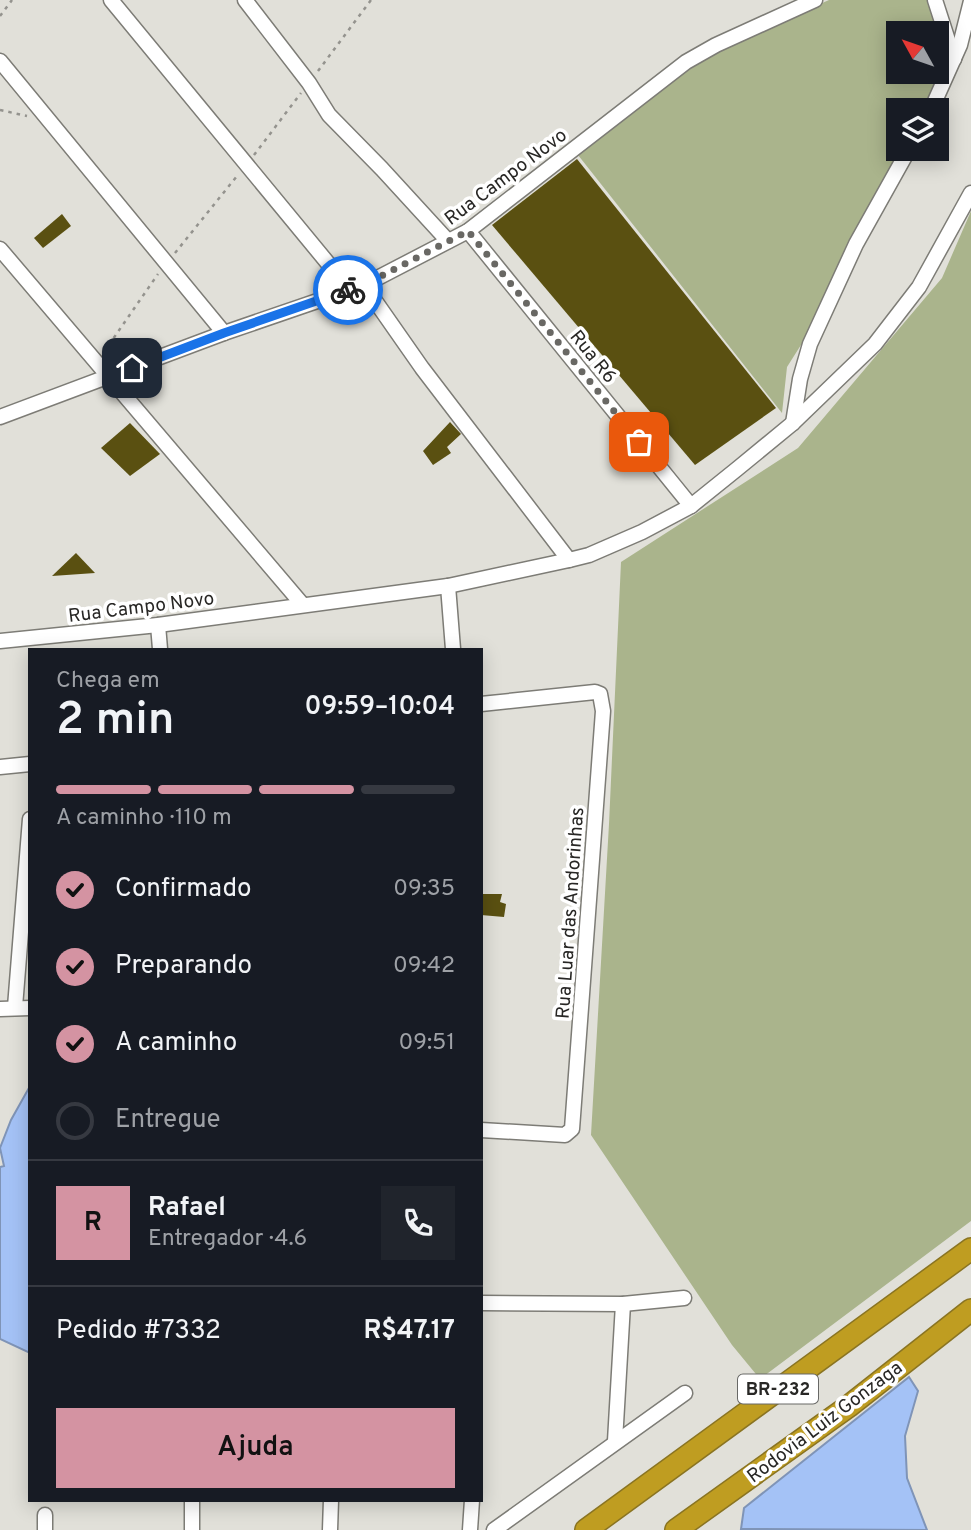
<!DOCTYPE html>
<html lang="pt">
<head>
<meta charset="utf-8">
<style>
	:root { --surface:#171b24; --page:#20242c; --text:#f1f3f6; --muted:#9ea1a6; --line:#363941; --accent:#d493a2 }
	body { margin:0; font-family:Overpass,sans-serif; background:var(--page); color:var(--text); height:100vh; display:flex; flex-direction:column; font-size:26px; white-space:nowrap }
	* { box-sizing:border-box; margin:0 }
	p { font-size:23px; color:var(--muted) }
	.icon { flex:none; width:38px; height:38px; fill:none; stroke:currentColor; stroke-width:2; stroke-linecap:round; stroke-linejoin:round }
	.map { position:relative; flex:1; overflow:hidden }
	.panel { position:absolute; left:28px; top:648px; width:455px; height:854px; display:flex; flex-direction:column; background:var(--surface); border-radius:0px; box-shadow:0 4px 18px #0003 }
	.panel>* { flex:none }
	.needle { width:46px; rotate:310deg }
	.fabs { position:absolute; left:886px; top:21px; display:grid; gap:14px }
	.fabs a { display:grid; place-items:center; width:63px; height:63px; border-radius:0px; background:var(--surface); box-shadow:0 4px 18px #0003; font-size:35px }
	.pin { position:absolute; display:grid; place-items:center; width:60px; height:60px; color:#fff; margin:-30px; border-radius:14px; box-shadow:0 4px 10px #0006 }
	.courier { position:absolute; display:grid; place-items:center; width:70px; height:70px; margin:-35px; border:5px solid #1a73e8; border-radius:50%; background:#fff; color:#222; box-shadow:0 2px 9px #0007 }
	.overview em { font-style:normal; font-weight:600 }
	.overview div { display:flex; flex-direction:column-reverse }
	.overview { display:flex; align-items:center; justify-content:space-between; height:119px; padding:0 28px }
	h1 { font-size:46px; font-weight:600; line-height:52px }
	.bar { display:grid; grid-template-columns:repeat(4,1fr); gap:10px 7px; align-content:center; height:84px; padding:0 28px }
	.bar i { height:9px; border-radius:5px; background:var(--line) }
	.bar .selected { background:var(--accent) }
	.bar p { grid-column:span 4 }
	.line { display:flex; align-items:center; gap:18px; padding:0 28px; border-top:2px solid var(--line) }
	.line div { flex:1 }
	.round { display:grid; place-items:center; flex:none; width:74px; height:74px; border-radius:0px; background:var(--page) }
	ol { padding:0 28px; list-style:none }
	li { display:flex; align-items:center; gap:21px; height:77px }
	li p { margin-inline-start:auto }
	li .icon { padding:7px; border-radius:50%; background:var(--accent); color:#111; stroke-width:4 }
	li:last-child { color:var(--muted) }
	li i { width:38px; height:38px; border:4px solid var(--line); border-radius:50% }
	.action { display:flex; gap:14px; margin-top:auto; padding:14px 28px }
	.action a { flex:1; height:80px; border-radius:0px; background:var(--accent); color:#111; font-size:28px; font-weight:600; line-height:80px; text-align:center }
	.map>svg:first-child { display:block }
	.green { fill:#aab48c; fill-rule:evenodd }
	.water { fill:#a4c2f6; stroke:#7f94b7; stroke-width:2 }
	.building { fill:#5a5011 }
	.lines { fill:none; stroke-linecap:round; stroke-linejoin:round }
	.minor-casing { stroke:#7d7c76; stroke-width:17 }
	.highway-casing { stroke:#8a7422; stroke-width:24 }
	.path { stroke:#94938e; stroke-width:2.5; stroke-dasharray:3.5 5; stroke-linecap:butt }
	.minor { stroke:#fff; stroke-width:14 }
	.highway { stroke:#bf9d21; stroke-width:21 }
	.done { stroke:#696864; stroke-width:7; stroke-dasharray:0 12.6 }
	.route { stroke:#1a73e8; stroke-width:9 }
	.labels { text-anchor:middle; stroke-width:7; stroke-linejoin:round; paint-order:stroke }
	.shield { fill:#fff; stroke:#686866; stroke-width:2 }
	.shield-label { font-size:18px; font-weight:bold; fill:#282725 }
	.street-label { font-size:19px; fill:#282725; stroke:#fff }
</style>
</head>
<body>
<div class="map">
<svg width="971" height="1530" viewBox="0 0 971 1530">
	<rect width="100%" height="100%" fill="#e1e0d9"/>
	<g class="green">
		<path d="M829,0H933L948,47L946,59L922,110H898V149H900L849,243L806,337L787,367L782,413L578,155L689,67L730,44ZM898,33H936V72H898Z"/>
		<path d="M971,211V1221L760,1379L732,1345L591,1135L609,824L621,562L798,448L942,278Z"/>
	</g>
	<g class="water">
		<path d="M30,1086V1353L0,1339V1167L4,1166L0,1148L11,1120Z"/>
		<path d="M909,1377L918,1391L905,1436L907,1478L927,1530L741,1529L744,1508Z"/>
	</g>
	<g class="building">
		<path d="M577,159L776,408L695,465L492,225Z"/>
		<path d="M62,214L71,226L43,248L34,238Z"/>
		<path d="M450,422L461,434L447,447L451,453L433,465L423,451Z"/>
		<path d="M130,423L160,454L130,476L101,448Z"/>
		<path d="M76,553L95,573L52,576Z"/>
		<path d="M481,894H502L500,902L506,904L504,917L481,915Z"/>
	</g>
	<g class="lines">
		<g class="minor-casing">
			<g id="minor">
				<path d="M111,0L350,290"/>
				<path d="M245,0L309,83L329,115L382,169L448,241"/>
				<path d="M935,0L954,59"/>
				<path d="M0,61L224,333"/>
				<path d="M931,110L960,45L971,1"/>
				<path d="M468,231L691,506"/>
				<path d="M0,249L302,604"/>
				<path d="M364,285L422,368L569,560"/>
				<path d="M0,417L224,333L364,285L468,231L686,62L716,45L815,0"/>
				<path d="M793,423L800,379L810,344L856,244L909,149"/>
				<path d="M448,586L453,649"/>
				<path d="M158,625L160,649"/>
				<path d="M0,641L158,625L448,586L569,560L589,555L642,532L691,506L737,469L793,423L875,344L919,287L971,193"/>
				<path d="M481,704L595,692L600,694L603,711L572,1129L565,1135L481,1130"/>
				<path d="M0,767L30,764"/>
				<path d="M15,1007L30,819"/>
				<path d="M0,1009L30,1008"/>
				<path d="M481,1303L623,1304L684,1298"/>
				<path d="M615,1441L623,1304"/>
				<path d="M45,1515V1530"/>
				<path d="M192,1530V1500"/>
				<path d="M330,1530L331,1500"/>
				<path d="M470,1530L472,1500"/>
				<path d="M494,1530L685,1393"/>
			</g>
		</g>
		<g class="highway-casing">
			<g id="highway">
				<path d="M586,1530L971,1249"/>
				<path d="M676,1530L849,1406L971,1310"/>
			</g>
		</g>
		<g class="path">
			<path d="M0,16L12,0"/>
			<path d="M318,71L371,0"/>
			<path d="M0,110L27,116"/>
			<path d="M254,155L301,93"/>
			<path d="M175,253L237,176"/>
			<path d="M104,352L158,274"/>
		</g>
		<use href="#minor" class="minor"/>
		<use href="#highway" class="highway"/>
	</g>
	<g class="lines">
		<path class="done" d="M348,290L364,285L468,231L639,442"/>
		<path class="route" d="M132,368L224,333L348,290"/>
	</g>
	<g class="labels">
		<rect class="shield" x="738" y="1374.5" width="80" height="29" rx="5"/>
		<g class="shield-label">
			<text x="778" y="1395">BR-232</text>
		</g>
		<g class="street-label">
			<text transform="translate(505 176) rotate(-37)" y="7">Rua Campo Novo</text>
			<text transform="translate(594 356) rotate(51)" y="7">Rua R6</text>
			<text transform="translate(141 606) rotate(-7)" y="7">Rua Campo Novo</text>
			<text transform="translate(569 913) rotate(-86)" y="7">Rua Luar das Andorinhas</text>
			<text transform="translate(824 1421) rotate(-37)" y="7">Rodovia Luiz Gonzaga</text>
		</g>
	</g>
</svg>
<div class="fabs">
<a><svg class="needle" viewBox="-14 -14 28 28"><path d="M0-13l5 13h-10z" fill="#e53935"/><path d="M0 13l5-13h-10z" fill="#9ea1a6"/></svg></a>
<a><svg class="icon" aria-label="layers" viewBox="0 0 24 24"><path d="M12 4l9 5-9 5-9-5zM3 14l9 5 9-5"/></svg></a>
</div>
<div class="pin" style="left:639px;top:442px;background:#ea580c"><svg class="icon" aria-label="bag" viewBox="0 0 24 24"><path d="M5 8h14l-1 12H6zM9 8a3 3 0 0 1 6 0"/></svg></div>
<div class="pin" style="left:132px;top:368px;background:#1f2937"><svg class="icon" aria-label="home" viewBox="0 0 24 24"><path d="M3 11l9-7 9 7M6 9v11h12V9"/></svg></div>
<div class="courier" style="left:348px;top:290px"><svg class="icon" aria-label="bike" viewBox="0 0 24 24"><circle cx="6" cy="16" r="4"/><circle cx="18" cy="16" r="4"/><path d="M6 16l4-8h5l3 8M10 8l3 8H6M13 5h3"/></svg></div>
<section class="panel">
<div class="overview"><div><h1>2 min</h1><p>Chega em</p></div><em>09:59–10:04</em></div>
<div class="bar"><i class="selected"></i><i class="selected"></i><i class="selected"></i><i></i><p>A caminho · 110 m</p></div>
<ol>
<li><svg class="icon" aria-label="check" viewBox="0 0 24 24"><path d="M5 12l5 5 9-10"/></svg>Confirmado<p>09:35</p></li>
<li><svg class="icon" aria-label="check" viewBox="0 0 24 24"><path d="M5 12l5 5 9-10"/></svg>Preparando<p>09:42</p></li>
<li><svg class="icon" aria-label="check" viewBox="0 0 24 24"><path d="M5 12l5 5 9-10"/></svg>A caminho<p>09:51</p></li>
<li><i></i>Entregue</li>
</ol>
<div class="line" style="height:126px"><b class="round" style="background:var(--accent);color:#111">R</b><div><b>Rafael</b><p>Entregador · 4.6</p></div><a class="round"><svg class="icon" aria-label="phone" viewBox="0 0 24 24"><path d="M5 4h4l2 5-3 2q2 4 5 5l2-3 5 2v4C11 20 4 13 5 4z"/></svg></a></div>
<div class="line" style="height:91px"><div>Pedido #7332</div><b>R$47.17</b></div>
<div class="action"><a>Ajuda</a></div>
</section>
</div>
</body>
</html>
